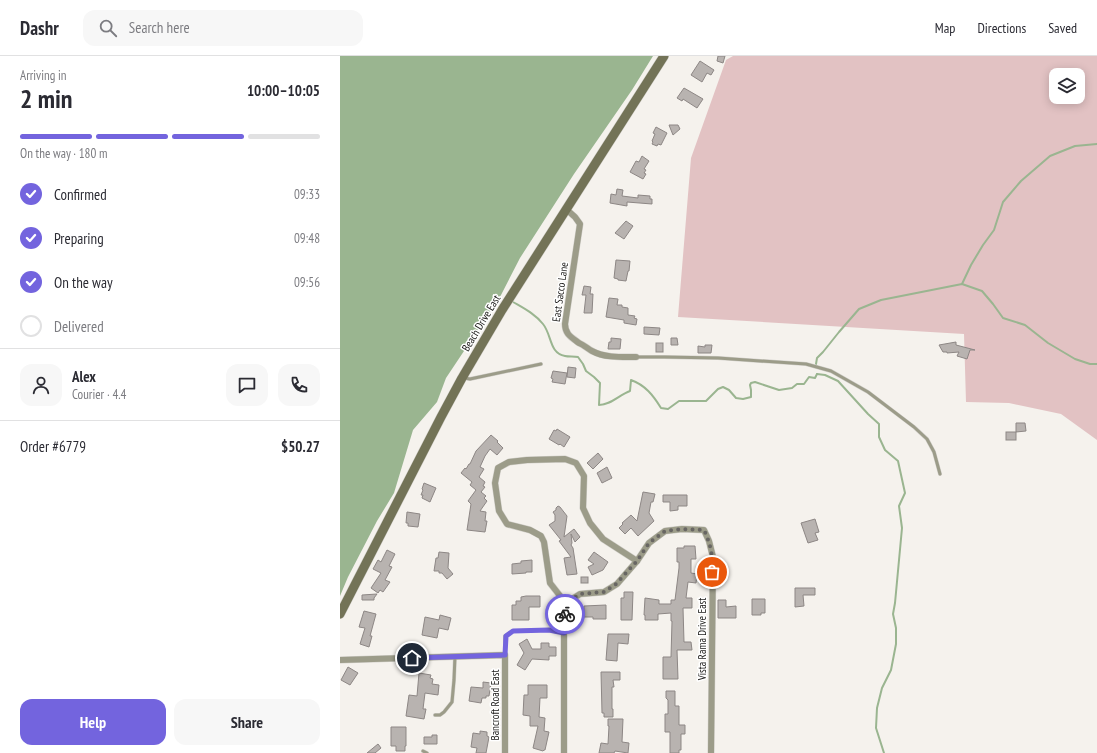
<!DOCTYPE html>
<html lang="en">
<head>
<meta charset="utf-8">
<style>
	:root { --surface:#fff; --page:#f7f7f7; --text:#2b2b33; --muted:#7c7c81; --line:#e1e1e2; --accent:#7364de }
	body { margin:0; font-family:"PT Sans Narrow",sans-serif; background:var(--page); color:var(--text); height:100vh; display:flex; flex-direction:column; font-size:15px; white-space:nowrap }
	* { box-sizing:border-box; margin:0 }
	p { font-size:13px; color:var(--muted) }
	.icon { flex:none; width:22px; height:22px; fill:none; stroke:currentColor; stroke-width:2; stroke-linecap:round; stroke-linejoin:round }
	.map { position:relative; flex:1; overflow:hidden }
	.details { display:flex; flex-direction:column; background:var(--surface); width:340px }
	.details>* { flex:none }
	.fabs { position:absolute; left:709px; top:12px; display:grid; gap:8px }
	.fabs a { display:grid; place-items:center; width:36px; height:36px; border-radius:8px; background:var(--surface); box-shadow:0 2px 10px #0003; font-size:20px }
	.pin { position:absolute; display:grid; place-items:center; width:34px; height:34px; color:#fff; margin:-17px; border:2px solid #fff; border-radius:50%; box-shadow:0 1px 4px #0007 }
	.courier { position:absolute; display:grid; place-items:center; width:40px; height:40px; margin:-20px; border:3px solid #7364de; border-radius:50%; background:#fff; color:#222; box-shadow:0 1px 5px #0007 }
	.overview em { font-style:normal; font-weight:700 }
	.overview div { display:flex; flex-direction:column-reverse }
	.overview { display:flex; align-items:center; justify-content:space-between; height:68px; padding:0 20px }
	h1 { font-size:26px; font-weight:700; line-height:30px }
	.bar { display:grid; grid-template-columns:repeat(4,1fr); gap:6px 4px; align-content:center; height:48px; padding:0 20px }
	.bar i { height:5px; border-radius:3px; background:var(--line) }
	.bar .current { background:var(--accent) }
	.bar p { grid-column:span 4 }
	.line { display:flex; align-items:center; gap:10px; padding:0 20px; border-top:1px solid var(--line) }
	.line div { flex:1 }
	.round { display:grid; place-items:center; flex:none; width:42px; height:42px; border-radius:12px; background:var(--page) }
	ol { padding:0 20px; list-style:none }
	li { display:flex; align-items:center; gap:12px; height:44px }
	li p { margin-inline-start:auto }
	li .icon { padding:4px; border-radius:50%; background:var(--accent); color:#fff; stroke-width:4 }
	li:last-child { color:var(--muted) }
	li i { width:22px; height:22px; border:2px solid var(--line); border-radius:50% }
	.cta { display:flex; gap:8px; margin-top:auto; padding:8px 20px }
	.cta a { flex:1; height:46px; border-radius:12px; background:var(--accent); color:#fff; font-size:16px; font-weight:700; line-height:46px; text-align:center }
	.cta a+a { background:var(--page); color:var(--text) }
	header { display:flex; align-items:center; gap:24px; box-sizing:border-box; height:56px; padding:0 20px; background:var(--surface); border-bottom:1px solid var(--line) }
	header strong { font-size:19px }
	nav { display:flex; gap:22px; margin-inline-start:auto; font-size:14px }
	.search { width:280px; height:36px; background:var(--page); display:flex; align-items:center; gap:10px; box-sizing:border-box; padding:0 14px; border-radius:12px; color:var(--muted); font-size:15px }
	main { display:flex; flex:1; min-height:0 }
	.map>svg:first-child { display:block }
	.green { fill:#e2c2c3; fill-rule:evenodd }
	.water { fill:#9ab590 }
	.lines { fill:none; stroke-linecap:round; stroke-linejoin:round }
	.stream { stroke:#9ab590; stroke-width:2 }
	.building { fill:#b8b3b0; stroke:#8d8785 }
	.lane-casing { stroke:#d2d0cb; stroke-width:4 }
	.street-casing { stroke:#d2d0cb; stroke-width:7 }
	.secondary-casing { stroke:#d2d0cb; stroke-width:10 }
	.lane { stroke:#9c9c89; stroke-width:3 }
	.street { stroke:#9c9c89; stroke-width:6 }
	.secondary { stroke:#737357; stroke-width:9 }
	.done { stroke:#686663; stroke-width:4; stroke-dasharray:0 7.2 }
	.route { stroke:#7364de; stroke-width:5 }
	.labels { text-anchor:middle; stroke-width:3; stroke-linejoin:round; paint-order:stroke }
	.street-label { font-size:11px; fill:#1c1b19; stroke:#fff }
</style>
</head>
<body>
<header>
<strong>Dashr</strong>
<div class="search"><svg class="icon" aria-label="search" viewBox="0 0 24 24"><circle cx="10" cy="10" r="6"/><path d="M15 15l6 6"/></svg>Search here</div>
<nav><a>Map</a><a>Directions</a><a>Saved</a></nav>
</header>
<main>
<section class="details">
<div class="overview"><div><h1>2 min</h1><p>Arriving in</p></div><em>10:00–10:05</em></div>
<div class="bar"><i class="current"></i><i class="current"></i><i class="current"></i><i></i><p>On the way · 180 m</p></div>
<ol>
<li><svg class="icon" aria-label="check" viewBox="0 0 24 24"><path d="M5 12l5 5 9-10"/></svg>Confirmed<p>09:33</p></li>
<li><svg class="icon" aria-label="check" viewBox="0 0 24 24"><path d="M5 12l5 5 9-10"/></svg>Preparing<p>09:48</p></li>
<li><svg class="icon" aria-label="check" viewBox="0 0 24 24"><path d="M5 12l5 5 9-10"/></svg>On the way<p>09:56</p></li>
<li><i></i>Delivered</li>
</ol>
<div class="line" style="height:72px"><a class="round"><svg class="icon" aria-label="person" viewBox="0 0 24 24"><circle cx="12" cy="8" r="4"/><path d="M4 21q1-7 8-7t8 7"/></svg></a><div><b>Alex</b><p>Courier · 4.4</p></div><a class="round"><svg class="icon" aria-label="chat" viewBox="0 0 24 24"><path d="M4 5h16v11H9l-5 4z"/></svg></a><a class="round"><svg class="icon" aria-label="phone" viewBox="0 0 24 24"><path d="M5 4h4l2 5-3 2q2 4 5 5l2-3 5 2v4C11 20 4 13 5 4z"/></svg></a></div>
<div class="line" style="height:52px"><div>Order #6779</div><b>$50.27</b></div>
<div class="cta"><a>Help</a><a>Share</a></div>
</section>
<div class="map">
<svg width="757" height="697" viewBox="0 0 757 697">
	<rect width="100%" height="100%" fill="#f5f2ed"/>
	<path class="green" d="M393,0H757V384L721,358L669,347L626,346L624,278L338,261L351,102L386,4ZM716,19H738V41H716Z"/>
	<path class="water" d="M0,0H313L292,34L234,118L180,202L161,239L126,292L106,322L97,346L73,374L54,437L37,465L8,521L0,540Z"/>
	<g class="lines">
		<g class="stream">
			<path d="M622,228L631,209L643,189L654,174L663,146L681,125L710,100L735,90L757,88"/>
			<path d="M173,246C185,253 195,258 203,268C212,279 209,297 225,300C229,301 234,300 238,301L243,308L246,315L254,321L260,327L259,349C271,349 279,339 290,335L291,324C305,329 313,339 321,352L328,353L339,345H366L378,333L383,331L389,334L396,342L403,343L411,341V334L410,329L411,327L415,326L439,334L452,332L457,328H464L469,321L475,322L477,318"/>
			<path d="M476,308L477,302L483,296L499,276L519,253L541,244L622,228L642,235L653,248L663,262L685,269L708,287L735,303L750,308H757"/>
			<path d="M477,318L485,319L498,325L528,358L539,368V381L545,394L558,405L565,437L559,450L562,472L555,547L553,558L556,572V588L551,614L542,632L537,652L536,672L544,697"/>
		</g>
	</g>
	<g class="building">
		<path d="M378,0H385L383,7L377,5Z"/>
		<path d="M360,5L374,14L371,19L367,17L362,26L351,19Z"/>
		<path d="M344,32L363,43L357,52L343,43L342,45L337,42Z"/>
		<path d="M329,69H338L340,73L333,79Z"/>
		<path d="M316,71L327,77L321,89L318,88L317,90L312,88L313,86L312,85L315,78L313,77Z"/>
		<path d="M302,100L309,105L304,113L306,114L304,117L306,118L303,123L290,116L296,105L299,106Z"/>
		<path d="M277,133L283,134L282,140L298,142V139L310,140V143H312V148L287,146V150L270,147L271,138L276,139Z"/>
		<path d="M286,165L293,170L284,183L275,177Z"/>
		<path d="M276,204L290,205L289,215H288L286,225L278,224V223L274,222Z"/>
		<path d="M244,230L251,231L250,238H253L252,257H244L246,239H242Z"/>
		<path d="M269,242L278,243L277,249H282V251L288,252V259L295,260L294,262L297,263L296,269L284,267V264L266,261Z"/>
		<path d="M304,271L320,272L319,279L304,278Z"/>
		<path d="M271,282L281,283L280,293H268L269,286H271Z"/>
		<path d="M331,282H337L338,289H331Z"/>
		<path d="M616,286V289L635,294H630L627,303L617,300L619,296L607,297V296H603L599,289Z"/>
		<rect x="316" y="287" width="7" height="9"/>
		<path d="M365,289H372L371,297H358V290L365,291Z"/>
		<path d="M228,311L236,312L235,322L227,321Z"/>
		<path d="M213,315L227,317L225,328L212,326L213,323L211,322Z"/>
		<path d="M676,367H685L686,375L676,376Z"/>
		<path d="M217,373L230,381L224,391L220,388L219,389L209,383L214,374L216,375Z"/>
		<rect x="666" y="376" width="10" height="8"/>
		<path d="M151,379L158,385L157,386L163,392L157,399L150,393L145,400L140,411L144,413L139,421L145,426L143,430L145,431L141,436L146,440L144,442L147,445L140,455L146,456L145,465H147L145,476L127,474L131,448L128,445L136,434L130,429L132,426L121,417L125,412L126,413L129,408H130L136,395Z"/>
		<path d="M258,397L263,403L253,413L247,407Z"/>
		<path d="M267,411L272,422L262,427L257,417Z"/>
		<path d="M84,427L96,432L90,446L82,442L83,439H81L83,434L82,433Z"/>
		<path d="M303,436L315,438L313,446H311L309,457L314,465L298,480L291,472L285,478L279,472L283,468L282,467L291,459L297,465Z"/>
		<path d="M323,439H347V450H338V454L330,455V446H323Z"/>
		<path d="M218,450L220,451L227,460L224,481L234,473L240,481L235,486L231,478L232,487L231,489L233,492L237,518L227,519L224,502L231,501L219,485L221,484L209,469L215,465V459L213,456L216,454V452Z"/>
		<path d="M67,456L80,458L78,471L68,470V467H66Z"/>
		<path d="M475,463L479,476L475,477L478,484L468,487L461,467Z"/>
		<path d="M344,490H355L356,503H351V517L357,518L356,527L348,526L346,542H352V552H343L344,586H351L352,594H337L338,623H323V601H331L332,565H331V557L318,558V564H305V559H304L305,542L319,544V548H331V544H335L339,512V506H337V492H344Z"/>
		<path d="M47,494L55,498L49,510L52,511L45,524L50,526L43,536L40,534L38,537L31,532L41,517L33,513L38,504L41,506Z"/>
		<path d="M99,496L109,497L108,512L113,518L107,523L102,517H99V515H94L96,502H98Z"/>
		<path d="M254,496L268,506L263,514L252,519L248,511L254,508L248,504Z"/>
		<path d="M192,504V516H186V517L172,518V508L181,507V505Z"/>
		<rect x="241" y="521" width="7" height="6"/>
		<path d="M455,532H475V539H463L464,550L455,551Z"/>
		<path d="M284,536H293L292,564H281V542H284Z"/>
		<path d="M37,538L34,542V544H22V539Z"/>
		<path d="M186,540H200V551H189V564H172V549H176V545H181V541Z"/>
		<path d="M412,543H425V557H421V559H412Z"/>
		<path d="M378,544H386V551L396,550V562H378Z"/>
		<path d="M266,549V563H253V561H244V550Z"/>
		<path d="M24,555L36,558L30,580H32L29,591L20,588L25,572L19,571Z"/>
		<path d="M100,559L111,562L108,574L99,572L97,582L82,579L85,561L99,564Z"/>
		<path d="M268,578H289L288,588L278,587L277,605L266,604Z"/>
		<path d="M187,583L192,593H201V587H209V591H216V600H209V604L192,603L185,614L177,609L184,597L179,588Z"/>
		<path d="M8,611L18,617L10,629L1,624Z"/>
		<path d="M261,616H280V624H273L274,631H272V653H273V661H264V657H262Z"/>
		<path d="M79,617L91,619L90,622L93,623L92,628L99,629L98,639L85,637L83,653H86L84,663L66,660L69,639L77,640Z"/>
		<path d="M143,626L151,627L149,640H146V642H142L141,647L129,645L131,631L143,632Z"/>
		<path d="M188,629H207V642H200L199,661L205,662L204,675L209,676L205,694H204L203,695L193,692L198,670H190V660L183,659L184,639H188Z"/>
		<path d="M326,635H335V650H339V669H345V678H341V694H339V697H330V676H325V658H328V644L326,642Z"/>
		<path d="M268,663H283L282,686L289,687L288,697L275,695L274,697H259L261,687L268,688L269,670H268Z"/>
		<path d="M51,671H66V690H65V695H56V690H51Z"/>
		<path d="M140,675L147,676V680L149,681L146,697H136L137,692L131,691L133,677L140,678Z"/>
		<path d="M92,679H97V688H84V681H92Z"/>
		<path d="M38,688L41,692L35,697H27Z"/>
	</g>
	<g class="lines">
		<g class="lane-casing">
			<g id="lane">
				<path d="M296,301H324L378,302L466,308L491,315L528,336L574,371L587,383L594,396L600,418"/>
				<path d="M124,322L130,323L201,308"/>
				<path d="M165,599V580L173,575L209,574L224,577"/>
				<path d="M95,659H100L104,656L112,646L114,624L115,600"/>
				<path d="M83,695L87,697"/>
			</g>
		</g>
		<g class="street-casing">
			<g id="street">
				<path d="M226,153L235,161L240,168L225,268C225,278 231,281 239,287C244,289 248,293 252,295C265,302 282,301 296,301"/>
				<path d="M228,550L210,527L204,486L201,480L190,474L167,468L159,455L155,427L158,412L169,406L187,404L225,403L236,407L244,420L243,452L250,467L263,483L297,505"/>
				<path d="M0,604L165,599V697"/>
				<path d="M224,697V564L229,545L240,538L264,536L277,528L297,505L309,487L325,475L342,473L364,474L369,485L373,501L371,697"/>
			</g>
		</g>
		<g class="secondary-casing">
			<path id="secondary" d="M0,558L101,361L122,322L162,254L324,0"/>
		</g>
		<use href="#lane" class="lane"/>
		<use href="#street" class="street"/>
		<use href="#secondary" class="secondary"/>
	</g>
	<g class="lines">
		<path class="done" d="M225,558L229,545L240,538L264,536L276,528L297,505L309,487L325,475L342,473L364,474C371,489 373,500 372,516"/>
		<path class="route" d="M72,602L165,599L166,580L173,575L209,574L224,577V564L225,558"/>
	</g>
	<g class="labels">
		<g class="street-label">
			<text transform="translate(220 236) rotate(-82)" y="4">East Sacco Lane</text>
			<text transform="translate(141 267) rotate(-59)" y="4">Beach Drive East</text>
			<text transform="translate(362 583) rotate(-90)" y="4">Vista Rama Drive East</text>
			<text transform="translate(155 649) rotate(-90)" y="4">Bancroft Road East</text>
		</g>
	</g>
</svg>
<div class="fabs">
<a><svg class="icon" aria-label="layers" viewBox="0 0 24 24"><path d="M12 4l9 5-9 5-9-5zM3 14l9 5 9-5"/></svg></a>
</div>
<div class="pin" style="left:372px;top:516px;background:#ea580c"><svg class="icon" aria-label="bag" viewBox="0 0 24 24"><path d="M5 8h14l-1 12H6zM9 8a3 3 0 0 1 6 0"/></svg></div>
<div class="pin" style="left:72px;top:602px;background:#1f2937"><svg class="icon" aria-label="home" viewBox="0 0 24 24"><path d="M3 11l9-7 9 7M6 9v11h12V9"/></svg></div>
<div class="courier" style="left:225px;top:558px"><svg class="icon" aria-label="bike" viewBox="0 0 24 24"><circle cx="6" cy="16" r="4"/><circle cx="18" cy="16" r="4"/><path d="M6 16l4-8h5l3 8M10 8l3 8H6M13 5h3"/></svg></div>
</div>
</main>
</body>
</html>
